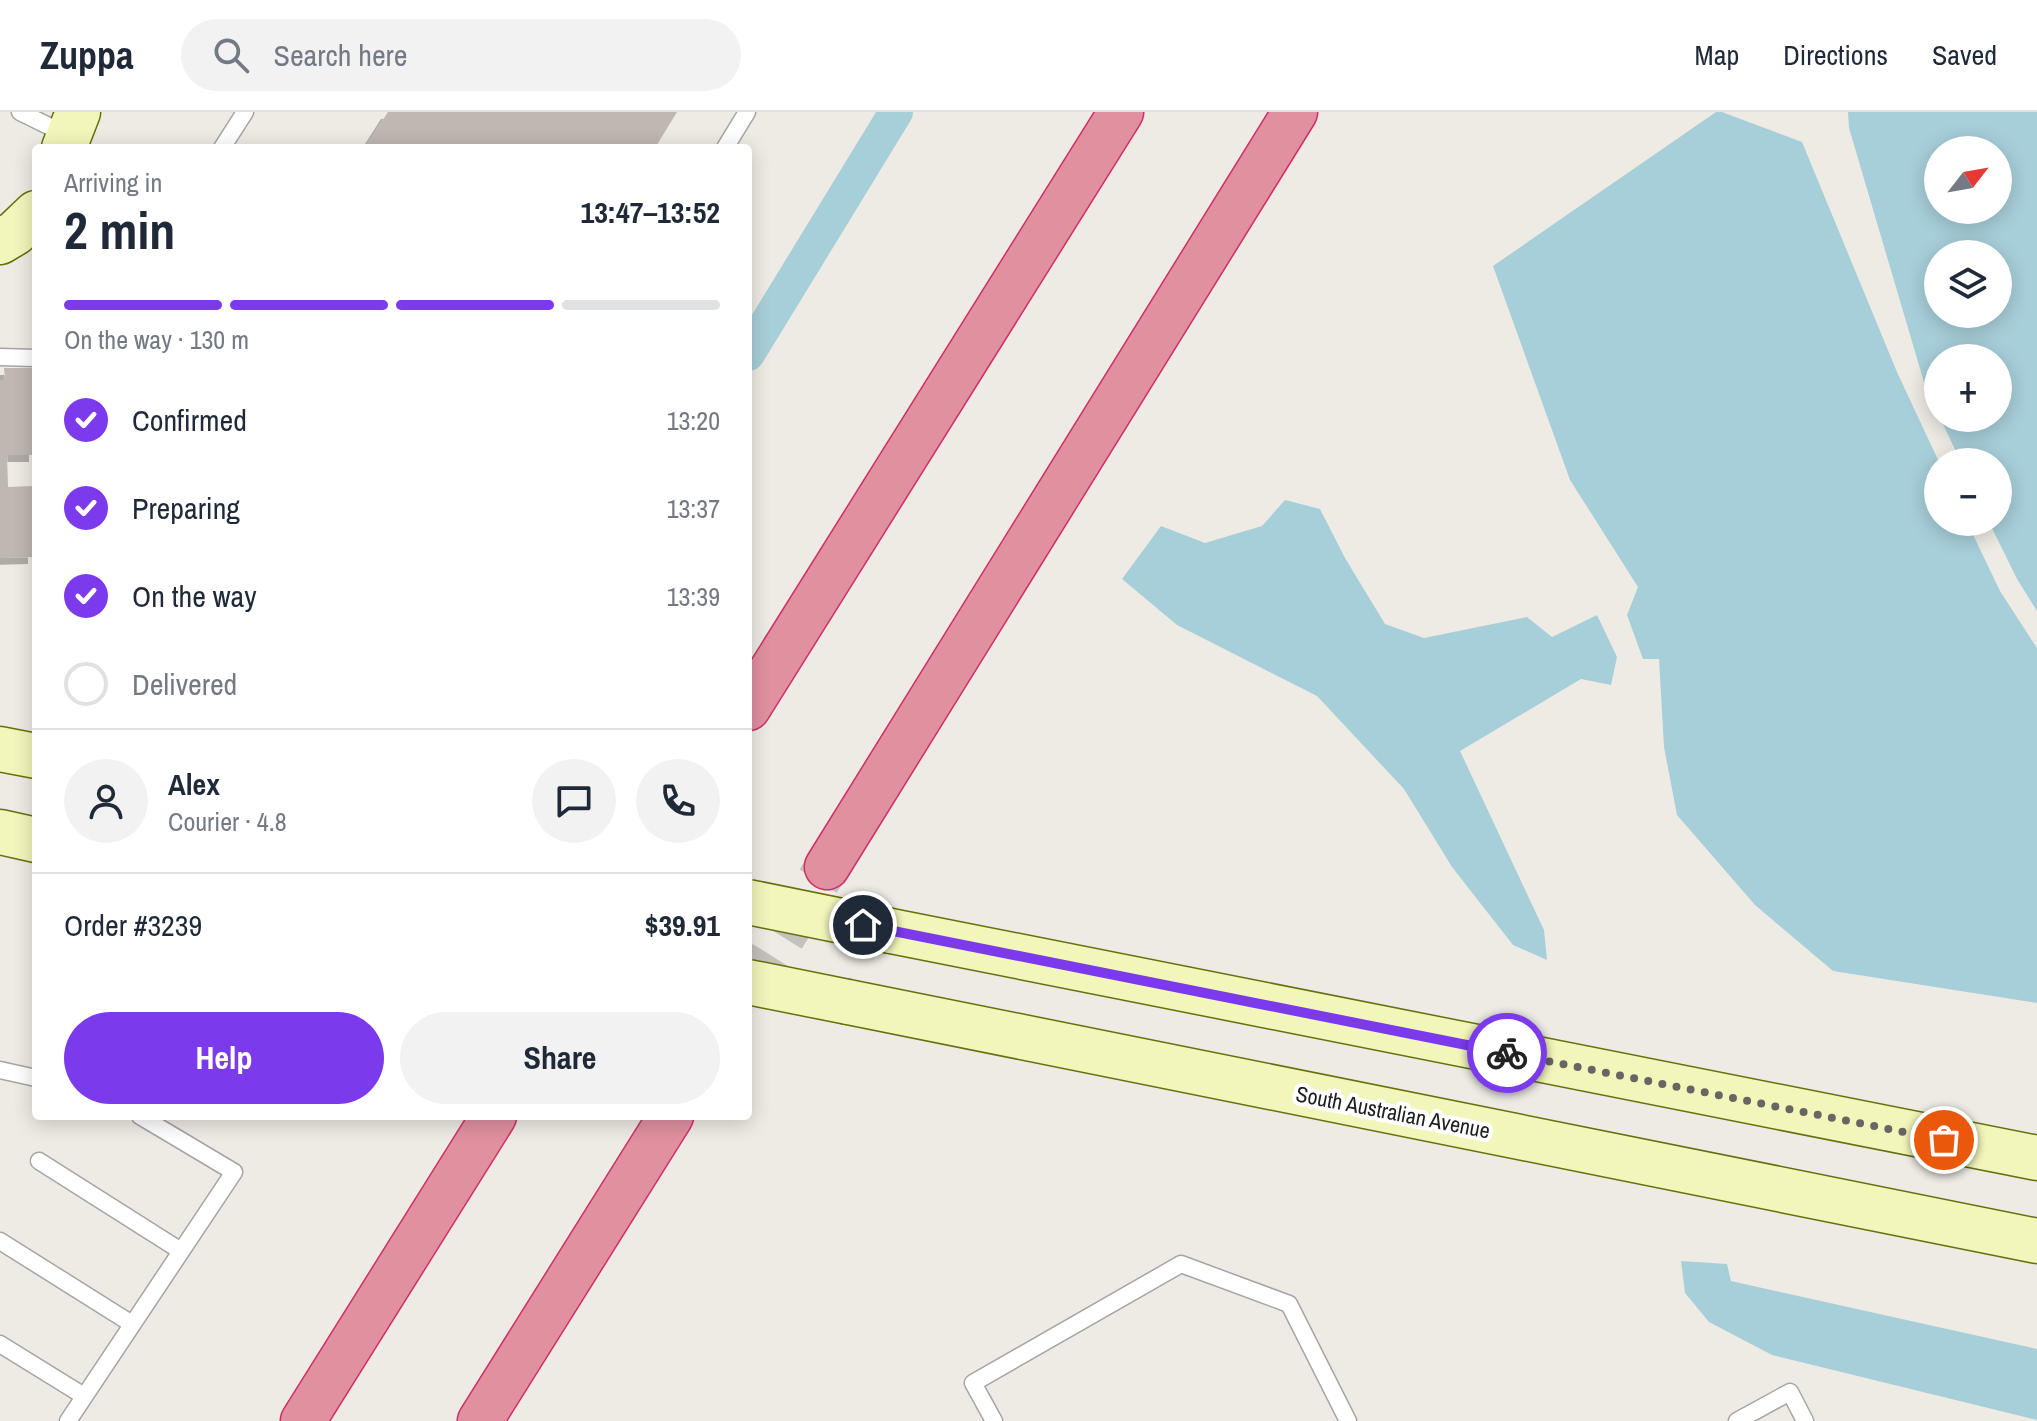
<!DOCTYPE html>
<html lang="en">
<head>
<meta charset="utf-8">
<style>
	:root { --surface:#fff; --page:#f2f2f3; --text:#1f2937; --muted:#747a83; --line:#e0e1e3; --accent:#7c3aed }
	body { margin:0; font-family:"Archivo Narrow",sans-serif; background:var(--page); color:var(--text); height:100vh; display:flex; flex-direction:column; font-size:30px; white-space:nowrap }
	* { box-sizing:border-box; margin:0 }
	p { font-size:26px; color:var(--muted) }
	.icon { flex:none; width:44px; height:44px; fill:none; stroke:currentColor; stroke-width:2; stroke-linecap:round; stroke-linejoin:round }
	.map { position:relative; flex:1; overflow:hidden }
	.side { position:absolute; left:32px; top:32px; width:720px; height:976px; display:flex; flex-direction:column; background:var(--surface); border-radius:8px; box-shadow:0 4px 20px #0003 }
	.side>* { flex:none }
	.needle { width:52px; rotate:59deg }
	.controls { position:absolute; left:1924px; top:24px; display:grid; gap:16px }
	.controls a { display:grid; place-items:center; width:88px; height:88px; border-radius:50%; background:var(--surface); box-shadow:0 4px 20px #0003; font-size:40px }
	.pin { position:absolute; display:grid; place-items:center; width:68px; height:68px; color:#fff; margin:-34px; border:4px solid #fff; border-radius:50%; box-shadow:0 2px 8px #0007 }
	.courier { position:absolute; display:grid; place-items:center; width:80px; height:80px; margin:-40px; border:6px solid #7c3aed; border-radius:50%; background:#fff; color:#222; box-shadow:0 2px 10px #0007 }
	.headline em { font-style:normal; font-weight:800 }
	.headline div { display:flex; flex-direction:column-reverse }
	.headline { display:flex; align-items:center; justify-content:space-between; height:136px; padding:0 32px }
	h1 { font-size:52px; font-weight:800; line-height:60px }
	.bar { display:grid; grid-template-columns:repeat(4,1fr); gap:12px 8px; align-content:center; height:96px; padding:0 32px }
	.bar i { height:10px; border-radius:6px; background:var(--line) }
	.bar .on { background:var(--accent) }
	.bar p { grid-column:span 4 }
	.line { display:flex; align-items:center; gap:20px; padding:0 32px; border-top:2px solid var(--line) }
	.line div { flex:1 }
	.round { display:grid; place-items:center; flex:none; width:84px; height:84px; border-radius:42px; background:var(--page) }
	ol { padding:0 32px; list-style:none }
	li { display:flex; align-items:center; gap:24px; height:88px }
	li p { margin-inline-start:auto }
	li .icon { padding:8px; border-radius:50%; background:var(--accent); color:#fff; stroke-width:4 }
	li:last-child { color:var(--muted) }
	li i { width:44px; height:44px; border:4px solid var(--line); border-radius:50% }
	.button { display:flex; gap:16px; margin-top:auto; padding:16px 32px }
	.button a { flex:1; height:92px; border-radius:48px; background:var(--accent); color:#fff; font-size:32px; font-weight:800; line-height:92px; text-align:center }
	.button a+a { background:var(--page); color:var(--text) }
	header { display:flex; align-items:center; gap:48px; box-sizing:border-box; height:112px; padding:0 40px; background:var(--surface); border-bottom:2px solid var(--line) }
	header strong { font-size:38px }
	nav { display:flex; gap:44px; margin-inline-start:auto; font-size:28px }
	.search { width:560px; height:72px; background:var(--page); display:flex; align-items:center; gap:20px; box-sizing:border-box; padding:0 28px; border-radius:44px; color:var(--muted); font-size:30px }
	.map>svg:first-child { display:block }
	.water { fill:#a7cfda; fill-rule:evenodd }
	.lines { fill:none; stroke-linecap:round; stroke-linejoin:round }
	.canal { stroke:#a7cfda; stroke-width:34 }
	.building { fill:#bfb7b1; filter:url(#shadow) }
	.highway-tunnel { stroke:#c4c2bc; stroke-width:44; stroke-dasharray:44 22; stroke-linecap:butt }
	.lane-casing { stroke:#a5a5a5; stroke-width:19 }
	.secondary-casing { stroke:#656f0b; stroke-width:47 }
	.highway-casing { stroke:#d02e67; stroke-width:47 }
	.lane { stroke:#fff; stroke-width:16 }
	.secondary { stroke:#f3f6bb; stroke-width:44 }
	.highway { stroke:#e190a0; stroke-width:44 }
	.secondary-bridge-casing { stroke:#656f0b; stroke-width:47; stroke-linecap:butt }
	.secondary-bridge { stroke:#f3f6bb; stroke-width:44 }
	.done { stroke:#676663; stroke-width:8; stroke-dasharray:0 14.4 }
	.route { stroke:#7c3aed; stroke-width:10 }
	.labels { text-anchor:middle; stroke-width:8; stroke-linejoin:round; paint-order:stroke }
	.street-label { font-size:22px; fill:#1e1e1e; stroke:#fff }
</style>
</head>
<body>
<header>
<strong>Zuppa</strong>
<div class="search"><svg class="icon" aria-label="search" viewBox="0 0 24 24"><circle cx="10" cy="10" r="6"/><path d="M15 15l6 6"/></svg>Search here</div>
<nav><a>Map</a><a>Directions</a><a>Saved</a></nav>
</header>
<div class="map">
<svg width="2037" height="1309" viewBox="0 0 2037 1309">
	<defs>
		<filter id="shadow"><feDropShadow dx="-7" dy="7" stdDeviation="0" flood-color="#0004"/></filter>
	</defs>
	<rect width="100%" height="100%" fill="#eeebe4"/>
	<g class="water">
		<path d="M1716,0H1722L1802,30L1897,260L1939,350L1938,410H1967L2000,479L2037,536V891L1833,859L1755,793L1677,703L1664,635L1659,547H1643L1627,503L1638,475L1570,368L1493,154Z"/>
		<path d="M1848,0H2037V499L2017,467L1989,410H1998V350H1961L1940,306H1998V246H1938V302L1926,277L1849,16ZM1938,38H1998V98H1938ZM1938,142H1998V202H1938Z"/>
		<path d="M1285,388L1320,397L1345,446L1385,512L1424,526L1527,505L1552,525L1597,503L1617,545L1611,573L1581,567L1460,639L1544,818L1547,848L1513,833L1452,755L1404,677L1317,584L1177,513L1122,467L1161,414L1205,431L1262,414Z"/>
		<path d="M1681,1149L1727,1152L1731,1169L2037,1237V1308L1772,1243L1709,1210L1685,1181Z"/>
	</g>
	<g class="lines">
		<path class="canal" d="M748,242L896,0"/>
	</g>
	<g class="building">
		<path d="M388,0H677L655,36H365Z"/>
		<path d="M4,256H35L36,343H7L8,375L33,374L35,445L0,446V268H5Z"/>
	</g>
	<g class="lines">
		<path class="highway-tunnel" d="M748,881L827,755"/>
		<g class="lane-casing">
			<g id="lane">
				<path d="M20,0L67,23"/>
				<path d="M222,36L245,0"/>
				<path d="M725,36L747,0"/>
				<path d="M0,245L36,246"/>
				<path d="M0,958L36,966"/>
				<path d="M39,1049L181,1139"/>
				<path d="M0,1129L132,1212"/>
				<path d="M0,1232L84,1284"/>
				<path d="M68,1309L234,1060L140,1004"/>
				<path d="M994,1309L973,1271L1181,1152L1289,1192L1348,1309"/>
				<path d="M1737,1309L1790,1280L1805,1309"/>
			</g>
		</g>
		<g class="secondary-casing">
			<g id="secondary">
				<path d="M64,36L78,0"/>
				<path d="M0,130L15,121L36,101"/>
				<path d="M0,637L36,644"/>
				<path d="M0,720L36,728"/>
				<path d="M891,819L2037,1046"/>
				<path d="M848,890L2037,1129"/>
			</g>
		</g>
		<g class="highway-casing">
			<g id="highway">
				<path d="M748,596L1121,0"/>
				<path d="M827,755L1295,0"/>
				<path d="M303,1309L494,1004"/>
				<path d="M480,1309L671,1004"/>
			</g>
		</g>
		<use href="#lane" class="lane"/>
		<use href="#secondary" class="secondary"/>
		<use href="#highway" class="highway"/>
		<g class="secondary-bridge-casing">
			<g id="secondary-bridge">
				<path d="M748,790L891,819"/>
				<path d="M748,870L848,890"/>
			</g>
		</g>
		<use href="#secondary-bridge" class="secondary-bridge"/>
	</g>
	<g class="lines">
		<path class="done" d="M1507,941L1944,1028"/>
		<path class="route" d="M863,813L1507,941"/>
	</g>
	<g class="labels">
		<g class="street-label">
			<text transform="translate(1393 1000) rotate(11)" y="8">South Australian Avenue</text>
		</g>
	</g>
</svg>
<div class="controls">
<a><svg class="needle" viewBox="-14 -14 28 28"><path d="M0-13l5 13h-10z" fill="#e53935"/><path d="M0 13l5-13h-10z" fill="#747a83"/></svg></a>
<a><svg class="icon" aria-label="layers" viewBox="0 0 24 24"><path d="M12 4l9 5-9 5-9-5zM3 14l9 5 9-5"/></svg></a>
<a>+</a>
<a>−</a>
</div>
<div class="pin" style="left:1944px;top:1028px;background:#ea580c"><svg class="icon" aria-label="bag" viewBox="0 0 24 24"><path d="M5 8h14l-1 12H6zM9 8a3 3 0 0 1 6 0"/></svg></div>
<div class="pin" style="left:863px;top:813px;background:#1f2937"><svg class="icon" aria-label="home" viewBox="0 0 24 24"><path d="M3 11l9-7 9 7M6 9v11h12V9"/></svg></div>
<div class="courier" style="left:1507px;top:941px"><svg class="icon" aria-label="bike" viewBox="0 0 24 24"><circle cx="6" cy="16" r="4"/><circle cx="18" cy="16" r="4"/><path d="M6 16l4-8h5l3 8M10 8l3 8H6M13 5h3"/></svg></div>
<section class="side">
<div class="headline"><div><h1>2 min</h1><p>Arriving in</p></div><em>13:47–13:52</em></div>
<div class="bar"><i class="on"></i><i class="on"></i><i class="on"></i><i></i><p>On the way · 130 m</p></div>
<ol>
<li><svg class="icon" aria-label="check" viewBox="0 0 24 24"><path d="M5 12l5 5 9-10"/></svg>Confirmed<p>13:20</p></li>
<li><svg class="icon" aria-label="check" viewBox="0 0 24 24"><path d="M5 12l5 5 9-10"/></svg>Preparing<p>13:37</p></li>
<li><svg class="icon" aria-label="check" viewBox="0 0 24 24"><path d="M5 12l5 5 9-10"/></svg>On the way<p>13:39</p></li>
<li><i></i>Delivered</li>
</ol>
<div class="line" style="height:144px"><a class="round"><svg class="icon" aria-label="person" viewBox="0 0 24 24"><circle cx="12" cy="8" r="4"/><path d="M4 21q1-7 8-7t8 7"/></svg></a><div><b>Alex</b><p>Courier · 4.8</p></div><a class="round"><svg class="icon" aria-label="chat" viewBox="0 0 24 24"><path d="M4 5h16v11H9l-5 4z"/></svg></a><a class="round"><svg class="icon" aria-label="phone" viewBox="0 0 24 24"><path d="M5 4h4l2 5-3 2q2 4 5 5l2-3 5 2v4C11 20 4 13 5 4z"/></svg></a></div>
<div class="line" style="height:104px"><div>Order #3239</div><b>$39.91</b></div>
<div class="button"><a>Help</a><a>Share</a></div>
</section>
</div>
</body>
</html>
